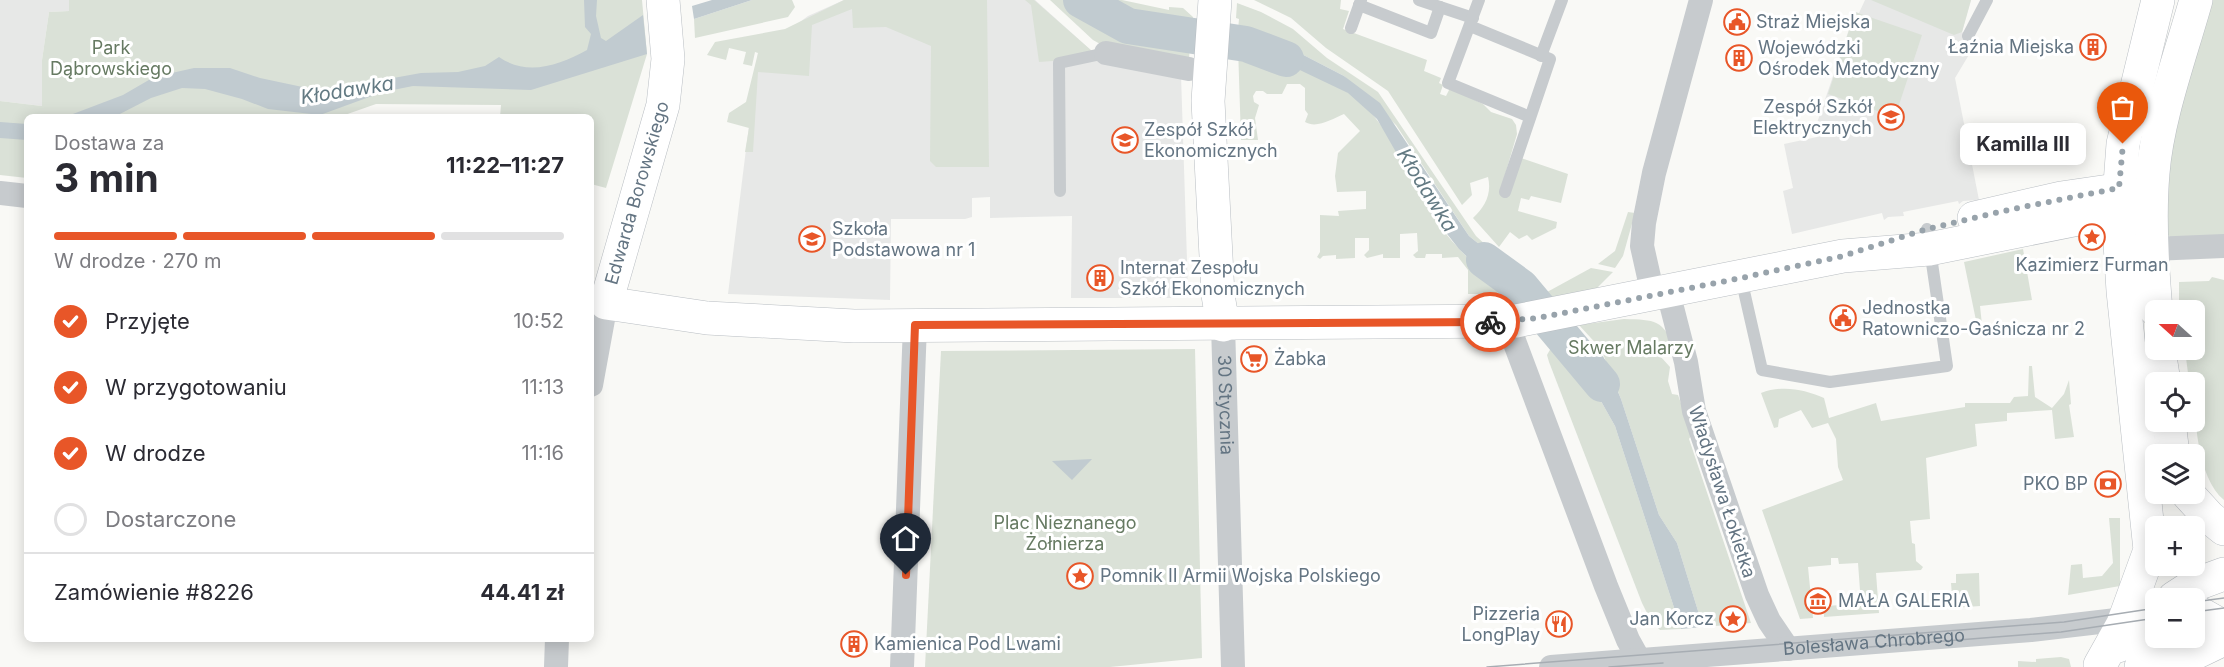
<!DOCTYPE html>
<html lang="pl">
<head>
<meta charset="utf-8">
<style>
	:root { --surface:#fff; --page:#f2f2f3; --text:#2b2b33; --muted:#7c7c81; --line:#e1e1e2; --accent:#e85628 }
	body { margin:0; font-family:Inter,sans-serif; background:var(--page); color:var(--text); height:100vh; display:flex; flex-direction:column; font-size:22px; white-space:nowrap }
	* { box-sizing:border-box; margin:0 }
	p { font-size:20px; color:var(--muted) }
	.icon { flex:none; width:33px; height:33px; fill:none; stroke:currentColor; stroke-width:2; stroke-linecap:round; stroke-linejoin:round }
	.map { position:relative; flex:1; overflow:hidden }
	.side { position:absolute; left:24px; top:114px; width:570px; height:528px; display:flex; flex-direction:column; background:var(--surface); border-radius:9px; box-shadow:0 3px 15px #0003 }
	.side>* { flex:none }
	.needle { width:39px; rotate:291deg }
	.buttons { position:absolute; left:2145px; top:300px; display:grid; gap:12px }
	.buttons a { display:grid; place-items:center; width:60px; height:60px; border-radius:9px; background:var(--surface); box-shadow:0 3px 15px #0003; font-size:30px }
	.pin { position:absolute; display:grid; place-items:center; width:51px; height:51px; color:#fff; margin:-62px -26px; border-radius:50% 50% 50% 0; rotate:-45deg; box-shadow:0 0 6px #0007 }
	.pin .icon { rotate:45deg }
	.courier { position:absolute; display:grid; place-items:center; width:60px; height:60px; margin:-30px; border:4px solid #e85628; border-radius:50%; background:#fff; color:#222; box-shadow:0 2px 8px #0007 }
	.bubble { position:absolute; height:42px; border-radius:9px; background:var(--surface); box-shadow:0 3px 15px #0003; font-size:20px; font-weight:700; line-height:42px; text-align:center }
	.summary em { font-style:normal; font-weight:700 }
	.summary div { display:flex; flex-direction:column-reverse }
	.summary { display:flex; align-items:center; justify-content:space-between; height:102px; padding:0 30px }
	h1 { font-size:39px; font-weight:700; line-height:45px }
	.bar { display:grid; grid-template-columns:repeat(4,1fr); gap:9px 6px; align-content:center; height:72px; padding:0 30px }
	.bar i { height:8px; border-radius:4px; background:var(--line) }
	.bar .active { background:var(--accent) }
	.bar p { grid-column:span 4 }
	.line { display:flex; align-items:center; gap:15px; padding:0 30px; border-top:2px solid var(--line) }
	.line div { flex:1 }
	ol { padding:0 30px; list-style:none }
	li { display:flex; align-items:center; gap:18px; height:66px }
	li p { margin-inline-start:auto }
	li .icon { padding:6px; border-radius:50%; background:var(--accent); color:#fff; stroke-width:4 }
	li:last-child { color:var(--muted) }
	li i { width:33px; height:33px; border:3px solid var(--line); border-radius:50% }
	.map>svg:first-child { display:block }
	.built { fill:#e7e8e7 }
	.green { fill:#dae1d7 }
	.water { fill:#c1cbd0 }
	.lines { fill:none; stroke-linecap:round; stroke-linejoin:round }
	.river { stroke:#c1cbd0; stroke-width:36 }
	.secondary-casing { stroke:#b9bec3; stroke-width:34 }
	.lane { stroke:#c7cbce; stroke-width:12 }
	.street { stroke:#c7cbce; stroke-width:24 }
	.secondary { stroke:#fff; stroke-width:33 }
	.tram { stroke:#a7adb3; stroke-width:1.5 }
	.done { stroke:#98a3ab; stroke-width:6; stroke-dasharray:0 10.8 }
	.route { stroke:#e85628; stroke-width:8 }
	.labels { text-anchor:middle; stroke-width:6; stroke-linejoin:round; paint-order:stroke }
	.poi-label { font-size:18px; fill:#637482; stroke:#fff; text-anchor:start }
	.park-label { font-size:18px; fill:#667a62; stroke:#fff }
	.street-label { font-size:18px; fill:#637482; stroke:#fff }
	.water-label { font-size:20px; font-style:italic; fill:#637a83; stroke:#fff }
</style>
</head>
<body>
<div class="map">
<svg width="2224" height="667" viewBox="0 0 2224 667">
	<rect width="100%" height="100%" fill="#f9f9f6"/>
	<g class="built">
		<path d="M0,0H69V11L49,12L42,60V106L0,101Z"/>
		<path d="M844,0H1035L1093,52L1181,75L1188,291L1182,298H1071L1072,216L990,218V197L972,198V217L965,219H891L890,300L728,294L758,53L808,16Z"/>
		<path d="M1865,0H1971L1962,32L1968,36L1973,48L1955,78L1979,200L1963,201L1959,204L1958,201L1903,212L1904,216L1888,217L1884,220L1882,213L1792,234L1783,191L1793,188L1784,144L1817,137V123L1855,12L1859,13Z"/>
	</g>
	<g class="green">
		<path d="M69,0H642L647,54L606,188L591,184V117H500L501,105L376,104L339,117H27V178L0,175V101L42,106V60L49,12L69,11Z"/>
		<path d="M752,0H792L795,7L788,17L695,38L694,19Z"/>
		<path d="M844,0H987L989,167H936L930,161L931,46L886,27L853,28L852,9L812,25L809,76L758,72L753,152H745L749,128L727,122L729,113L746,102L758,53L755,52L752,66L743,64L746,52L729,48L726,60L707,55L715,42L785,29Z"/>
		<path d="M1025,0H1034L1093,52V58L1039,62L1031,5Z"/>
		<path d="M1050,0H1069L1111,30L1142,41L1190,45L1189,59L1109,49L1093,40Z"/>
		<path d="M1092,0H1122L1169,10V7L1183,8L1193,17L1192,27L1124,17Z"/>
		<path d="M1254,0H1341L1340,9L1349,11L1343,29L1427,60L1424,71L1441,78L1439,83L1443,85L1440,94L1446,96L1450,88L1483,104L1491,112L1512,119L1516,125L1517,134L1500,192L1521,158L1568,174L1561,203L1531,196L1529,200L1521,198L1518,211L1557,222L1556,228L1532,240L1527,235L1519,239L1510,232L1499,247L1473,218C1485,207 1492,194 1488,177L1470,183L1472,195L1462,205L1388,91L1326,48L1291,18Z"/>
		<path d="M1871,0H1971L1962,32L1954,35Z"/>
		<path d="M2207,0H2224V238L2170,237L2167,234L2166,169Z"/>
		<path d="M1237,3L1261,12L1293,29L1327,58L1378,92L1476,236L1500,258L1539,284L1531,286L1469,236L1396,125L1344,76L1288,47L1238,30L1239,19L1236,18Z"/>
		<path d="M1855,12L1922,35L1895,117L1828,94Z"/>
		<path d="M1238,47C1272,58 1319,73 1349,93C1390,121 1405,173 1431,213C1450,244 1480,269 1506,294H1468V270L1458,257L1442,258V254H1426L1425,258H1416L1413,255L1418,251L1417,233L1400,234V258H1383V254L1367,258L1364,255L1369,250V238H1355V258L1336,259V255L1323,256L1320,259L1317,257L1320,252V215L1339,216L1338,211L1366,209V191L1337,192L1335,176L1338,153L1360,131L1344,114C1332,119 1317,129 1305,122L1308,114L1305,110V88L1300,84H1287L1282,94H1267L1263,91H1256L1253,96L1254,102L1259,105L1255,118L1258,140H1241Z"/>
		<path d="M1628,212L1635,213L1623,256L1615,268L1598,264L1615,251Z"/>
		<path d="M2023,249L2032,300L1980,306L1983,334L1979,335L1964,262Z"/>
		<path d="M1591,268L1613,272L1596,289L1527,303Z"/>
		<path d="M2212,277L2224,280V500C2197,478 2194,416 2194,382L2189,381L2185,350H2194V310H2179V282L2209,281Z"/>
		<path d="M1624,319C1656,320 1662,319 1676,350L1660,356L1670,367L1668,381L1672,394L1678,395L1692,434L1689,439L1751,623L1703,627L1677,543L1659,515L1621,399L1601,349L1579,325Z"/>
		<path d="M1563,345L1593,387L1615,426L1681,629L1660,630L1651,621L1642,603L1549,362L1547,355L1551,348Z"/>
		<path d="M1195,349L1202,658L1110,667H925L941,351Z"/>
		<path d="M2029,366H2032L2035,397L2052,408L2064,394L2069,380L2071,404L2069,405L2074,437L2055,439L2052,410L2007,413V421L1975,424L1977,446L1926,458L1930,519L1910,521L1912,543L1915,544L1916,561L1923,567L1921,570L1876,573L1879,613L1824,617V606L1861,604L1858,563L1839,564L1838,558H1831V565L1808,567L1813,618L1800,619L1762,510L1843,480L1838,467L1836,439L1828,423L1812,428L1801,410L1779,419L1778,427L1774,428L1761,393C1782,385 1804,389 1824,398L1829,418L1876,403L1881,421L1965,407V403H2010L2014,397L2028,396Z"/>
		<path d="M2109,518H2120V586L2068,595L2071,565L2082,564L2083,578L2102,576L2113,563Z"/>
		<path d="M1979,573L1980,606L1953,608L1951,583H1956V574Z"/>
		<path d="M2061,657L2069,659L2071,667H2018V661L2036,662V659Z"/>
	</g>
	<g class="water">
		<path d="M584,0H597L596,16L601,38L606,41L643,15L647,54L531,90L413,86L383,92L320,115L268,109L242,99L205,89L182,88L151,98L114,117H65L123,95L154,77L194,68H230L260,78L312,89L349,86L421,73L458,72L485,66L499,57C528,77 559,65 587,50L591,34L585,27Z"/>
		<path d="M712,0H752L694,19L692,6Z"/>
		<path d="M1069,0H1092L1124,17L1192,27L1190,45C1135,41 1112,36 1069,0Z"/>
		<path d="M1241,30L1288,47L1344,76L1380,103L1469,236L1531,286L1506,294L1459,249L1432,215L1377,119L1348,93L1283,62L1239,48Z"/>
		<path d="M0,122L27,124V140L0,138Z"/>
		<path d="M1563,345L1600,349L1621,399L1659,515L1677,543L1703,627L1681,629L1615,426L1593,387Z"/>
		<path d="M1092,459L1072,480L1052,461Z"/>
	</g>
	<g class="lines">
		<g class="river">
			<path d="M1081,0L1128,26L1246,44L1286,59"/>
			<path d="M1484,260L1521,287L1602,384"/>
		</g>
		<g class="secondary-casing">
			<g id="secondary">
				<path d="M663,0L668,59L663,105L606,303L707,318L854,326L1516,321L1843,256L1929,249L2118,211L2151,199"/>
				<path d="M1215,0L1208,101L1218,295L1223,325"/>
				<path d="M1974,218L2061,198L2123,189"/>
				<path d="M2156,310C2152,265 2149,219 2153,173C2157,119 2181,54 2196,0"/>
				<path d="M2159,350L2164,382"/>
				<path d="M2169,422L2173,454"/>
				<path d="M2188,494L2209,517L2224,529"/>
				<path d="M2174,598L2194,585L2224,574"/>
				<path d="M2194,610L2224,627"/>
				<path d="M2118,646L2156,612"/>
				<path d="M2100,665L2123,624L2150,550L2123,291L2118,211L2123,144L2158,0"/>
				<path d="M2141,667L2162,638"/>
				<path d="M2166,667L2224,639"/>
			</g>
		</g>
		<g class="lane">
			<path d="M1419,0L1473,18"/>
			<path d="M1479,0L1448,83L1530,117"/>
			<path d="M1359,5L1431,33L1440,7"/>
			<path d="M1470,26L1550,59L1505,192"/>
			<path d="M1351,28L1361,0"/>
			<path d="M1968,36L1987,0"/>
			<path d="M1541,56L1562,0"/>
			<path d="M1060,191L1059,63L1106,53"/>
			<path d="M1741,278L1762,370L1830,382L1947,366L1927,229"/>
		</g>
		<g class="street">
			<path d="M1106,53L1189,69"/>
			<path d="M0,193L27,196"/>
			<path d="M2152,249L2224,246"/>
			<path d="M1668,292L1686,362L1694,411L1757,595L1769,621L1788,649"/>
			<path d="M1653,295L1642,246L1644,223L1654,173L1701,0"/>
			<path d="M591,299L606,303L591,385"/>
			<path d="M1507,322L1606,586L1628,640L1643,667"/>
			<path id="s1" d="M1223,325L1233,667"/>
			<path d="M556,667L557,639"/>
			<path d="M902,667L915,325"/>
			<path id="s2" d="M1551,667L2031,630L2125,619"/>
		</g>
		<use href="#secondary" class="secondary"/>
		<g class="tram">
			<path d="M2194,602L2224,598"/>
			<path d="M2194,612L2224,608"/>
			<path d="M1869,647L2061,632L2156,618"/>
			<path d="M1487,667L2064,622L2156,608"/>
			<path d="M1609,667L1663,663"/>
		</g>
	</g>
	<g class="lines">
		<path class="done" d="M1490,322L1538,318L1741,278L1843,256L1927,229L2008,210L2119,188L2123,144"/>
		<path class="route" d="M906,575L915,325L1490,322"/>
	</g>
	<defs>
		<g id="civic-ring" transform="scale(1.35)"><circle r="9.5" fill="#fff" stroke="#e85628" stroke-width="1.5"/><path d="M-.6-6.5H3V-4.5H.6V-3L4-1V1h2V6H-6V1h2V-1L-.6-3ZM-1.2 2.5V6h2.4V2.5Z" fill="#e85628"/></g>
		<g id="building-ring" transform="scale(1.35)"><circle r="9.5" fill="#fff" stroke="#e85628" stroke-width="1.5"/><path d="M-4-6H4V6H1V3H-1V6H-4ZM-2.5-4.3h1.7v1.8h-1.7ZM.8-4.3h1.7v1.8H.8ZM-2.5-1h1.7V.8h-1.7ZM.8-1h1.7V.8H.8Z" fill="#e85628"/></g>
		<g id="school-ring" transform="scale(1.35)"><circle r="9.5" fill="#fff" stroke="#e85628" stroke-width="1.5"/><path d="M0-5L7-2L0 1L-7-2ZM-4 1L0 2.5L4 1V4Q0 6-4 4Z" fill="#e85628"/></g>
		<g id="sight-ring" transform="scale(1.35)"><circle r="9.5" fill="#fff" stroke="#e85628" stroke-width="1.5"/><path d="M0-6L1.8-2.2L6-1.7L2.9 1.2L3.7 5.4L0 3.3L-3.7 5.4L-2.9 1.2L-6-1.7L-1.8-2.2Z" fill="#e85628"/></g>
		<g id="supermarket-ring" transform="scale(1.35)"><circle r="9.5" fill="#fff" stroke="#e85628" stroke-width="1.5"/><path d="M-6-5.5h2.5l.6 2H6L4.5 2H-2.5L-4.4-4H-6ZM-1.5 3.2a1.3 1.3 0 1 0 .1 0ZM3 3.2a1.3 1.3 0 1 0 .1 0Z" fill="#e85628"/></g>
		<g id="bank-ring" transform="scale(1.35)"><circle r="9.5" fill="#fff" stroke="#e85628" stroke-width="1.5"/><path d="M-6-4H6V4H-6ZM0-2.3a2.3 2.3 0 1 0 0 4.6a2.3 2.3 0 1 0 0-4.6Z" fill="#e85628"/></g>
		<g id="museum-ring" transform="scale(1.35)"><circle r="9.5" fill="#fff" stroke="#e85628" stroke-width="1.5"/><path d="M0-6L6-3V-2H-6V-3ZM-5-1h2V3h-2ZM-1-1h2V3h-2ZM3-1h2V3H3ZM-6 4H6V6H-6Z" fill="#e85628"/></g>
		<g id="restaurant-ring" transform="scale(1.35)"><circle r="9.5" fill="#fff" stroke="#e85628" stroke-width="1.5"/><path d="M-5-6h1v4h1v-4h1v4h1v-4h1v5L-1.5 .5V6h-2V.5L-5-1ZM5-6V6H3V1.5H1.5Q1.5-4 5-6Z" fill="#e85628"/></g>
	</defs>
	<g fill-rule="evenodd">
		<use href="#civic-ring" x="1737" y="22"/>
		<use href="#building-ring" x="2093" y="47"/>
		<use href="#building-ring" x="1739" y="58"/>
		<use href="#school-ring" x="1891" y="117"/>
		<use href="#school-ring" x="1125" y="140"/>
		<use href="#sight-ring" x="2092" y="237"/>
		<use href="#school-ring" x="812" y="239"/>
		<use href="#building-ring" x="1100" y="278"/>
		<use href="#civic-ring" x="1843" y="318"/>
		<use href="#supermarket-ring" x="1254" y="359"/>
		<use href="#bank-ring" x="2108" y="484"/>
		<use href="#sight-ring" x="1080" y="576"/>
		<use href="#museum-ring" x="1818" y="601"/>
		<use href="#sight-ring" x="1733" y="619"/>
		<use href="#restaurant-ring" x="1559" y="624"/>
		<use href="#building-ring" x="854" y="644"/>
	</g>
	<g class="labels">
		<g class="poi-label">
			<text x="1756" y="28">Straż Miejska</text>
			<text x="2074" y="53" text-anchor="end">Łaźnia Miejska</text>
			<text x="1758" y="54">Wojewódzki<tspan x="1758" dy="21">Ośrodek Metodyczny</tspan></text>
			<text x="1872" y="113" text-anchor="end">Zespół Szkół<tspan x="1872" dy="21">Elektrycznych</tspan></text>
			<text x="1144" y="136">Zespół Szkół<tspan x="1144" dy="21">Ekonomicznych</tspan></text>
			<text x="832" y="235">Szkoła<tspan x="832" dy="21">Podstawowa nr 1</tspan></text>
			<text x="2092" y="271" text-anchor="middle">Kazimierz Furman</text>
			<text x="1120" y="274">Internat Zespołu<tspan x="1120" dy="21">Szkół Ekonomicznych</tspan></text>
			<text x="1862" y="314">Jednostka<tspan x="1862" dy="21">Ratowniczo-Gaśnicza nr 2</tspan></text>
			<text x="1274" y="365">Żabka</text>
			<text x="2088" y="490" text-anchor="end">PKO BP</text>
			<text x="1100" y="582">Pomnik II Armii Wojska Polskiego</text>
			<text x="1838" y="607">MAŁA GALERIA</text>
			<text x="1540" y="620" text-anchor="end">Pizzeria<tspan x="1540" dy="21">LongPlay</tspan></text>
			<text x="1714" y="625" text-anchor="end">Jan Korcz</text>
			<text x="874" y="650">Kamienica Pod Lwami</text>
		</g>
		<g class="park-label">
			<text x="111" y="54">Park<tspan x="111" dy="21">Dąbrowskiego</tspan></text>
			<text x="1631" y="354">Skwer Malarzy</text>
			<text x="1065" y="529">Plac Nieznanego<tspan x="1065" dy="21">Żołnierza</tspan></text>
		</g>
		<g class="street-label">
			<text transform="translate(637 193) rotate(-74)" y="6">Edwarda Borowskiego</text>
			<text dy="6" stroke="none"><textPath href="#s1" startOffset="80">30 Stycznia</textPath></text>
			<text transform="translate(1722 492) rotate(72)" y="6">Władysława Łokietka</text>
			<text dy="6" stroke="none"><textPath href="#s2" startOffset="324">Bolesława Chrobrego</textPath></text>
		</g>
		<g class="water-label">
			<text transform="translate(347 90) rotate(-9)" y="7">Kłodawka</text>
			<text transform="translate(1427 190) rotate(58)" y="7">Kłodawka</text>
		</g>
	</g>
</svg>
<div class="buttons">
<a><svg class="needle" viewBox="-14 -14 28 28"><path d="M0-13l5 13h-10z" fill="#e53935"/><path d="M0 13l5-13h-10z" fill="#7c7c81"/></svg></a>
<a><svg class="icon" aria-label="locate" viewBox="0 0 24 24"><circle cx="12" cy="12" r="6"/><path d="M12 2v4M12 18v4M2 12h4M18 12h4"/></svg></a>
<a><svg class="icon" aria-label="layers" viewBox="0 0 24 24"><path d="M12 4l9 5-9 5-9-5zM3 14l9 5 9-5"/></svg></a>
<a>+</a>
<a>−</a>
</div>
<div class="pin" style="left:2123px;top:144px;background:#ea580c"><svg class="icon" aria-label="bag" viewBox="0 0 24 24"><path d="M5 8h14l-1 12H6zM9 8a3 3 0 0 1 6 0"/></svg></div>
<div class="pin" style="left:906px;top:575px;background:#1f2937"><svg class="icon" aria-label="home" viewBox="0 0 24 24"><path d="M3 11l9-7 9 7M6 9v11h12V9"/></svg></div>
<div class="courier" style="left:1490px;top:322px"><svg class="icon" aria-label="bike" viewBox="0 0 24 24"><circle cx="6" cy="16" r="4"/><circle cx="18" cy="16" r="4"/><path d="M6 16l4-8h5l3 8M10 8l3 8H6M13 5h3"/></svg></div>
<div class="bubble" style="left:1960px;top:123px;width:126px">Kamilla III</div>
<section class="side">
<div class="summary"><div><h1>3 min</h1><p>Dostawa za</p></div><em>11:22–11:27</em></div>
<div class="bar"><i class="active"></i><i class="active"></i><i class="active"></i><i></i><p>W drodze · 270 m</p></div>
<ol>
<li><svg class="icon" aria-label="check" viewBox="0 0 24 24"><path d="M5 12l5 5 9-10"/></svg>Przyjęte<p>10:52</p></li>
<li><svg class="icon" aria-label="check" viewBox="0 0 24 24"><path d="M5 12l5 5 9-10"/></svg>W przygotowaniu<p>11:13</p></li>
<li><svg class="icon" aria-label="check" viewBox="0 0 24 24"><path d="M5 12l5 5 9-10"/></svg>W drodze<p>11:16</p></li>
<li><i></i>Dostarczone</li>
</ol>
<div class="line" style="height:78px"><div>Zamówienie #8226</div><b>44.41 zł</b></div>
</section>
</div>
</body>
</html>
